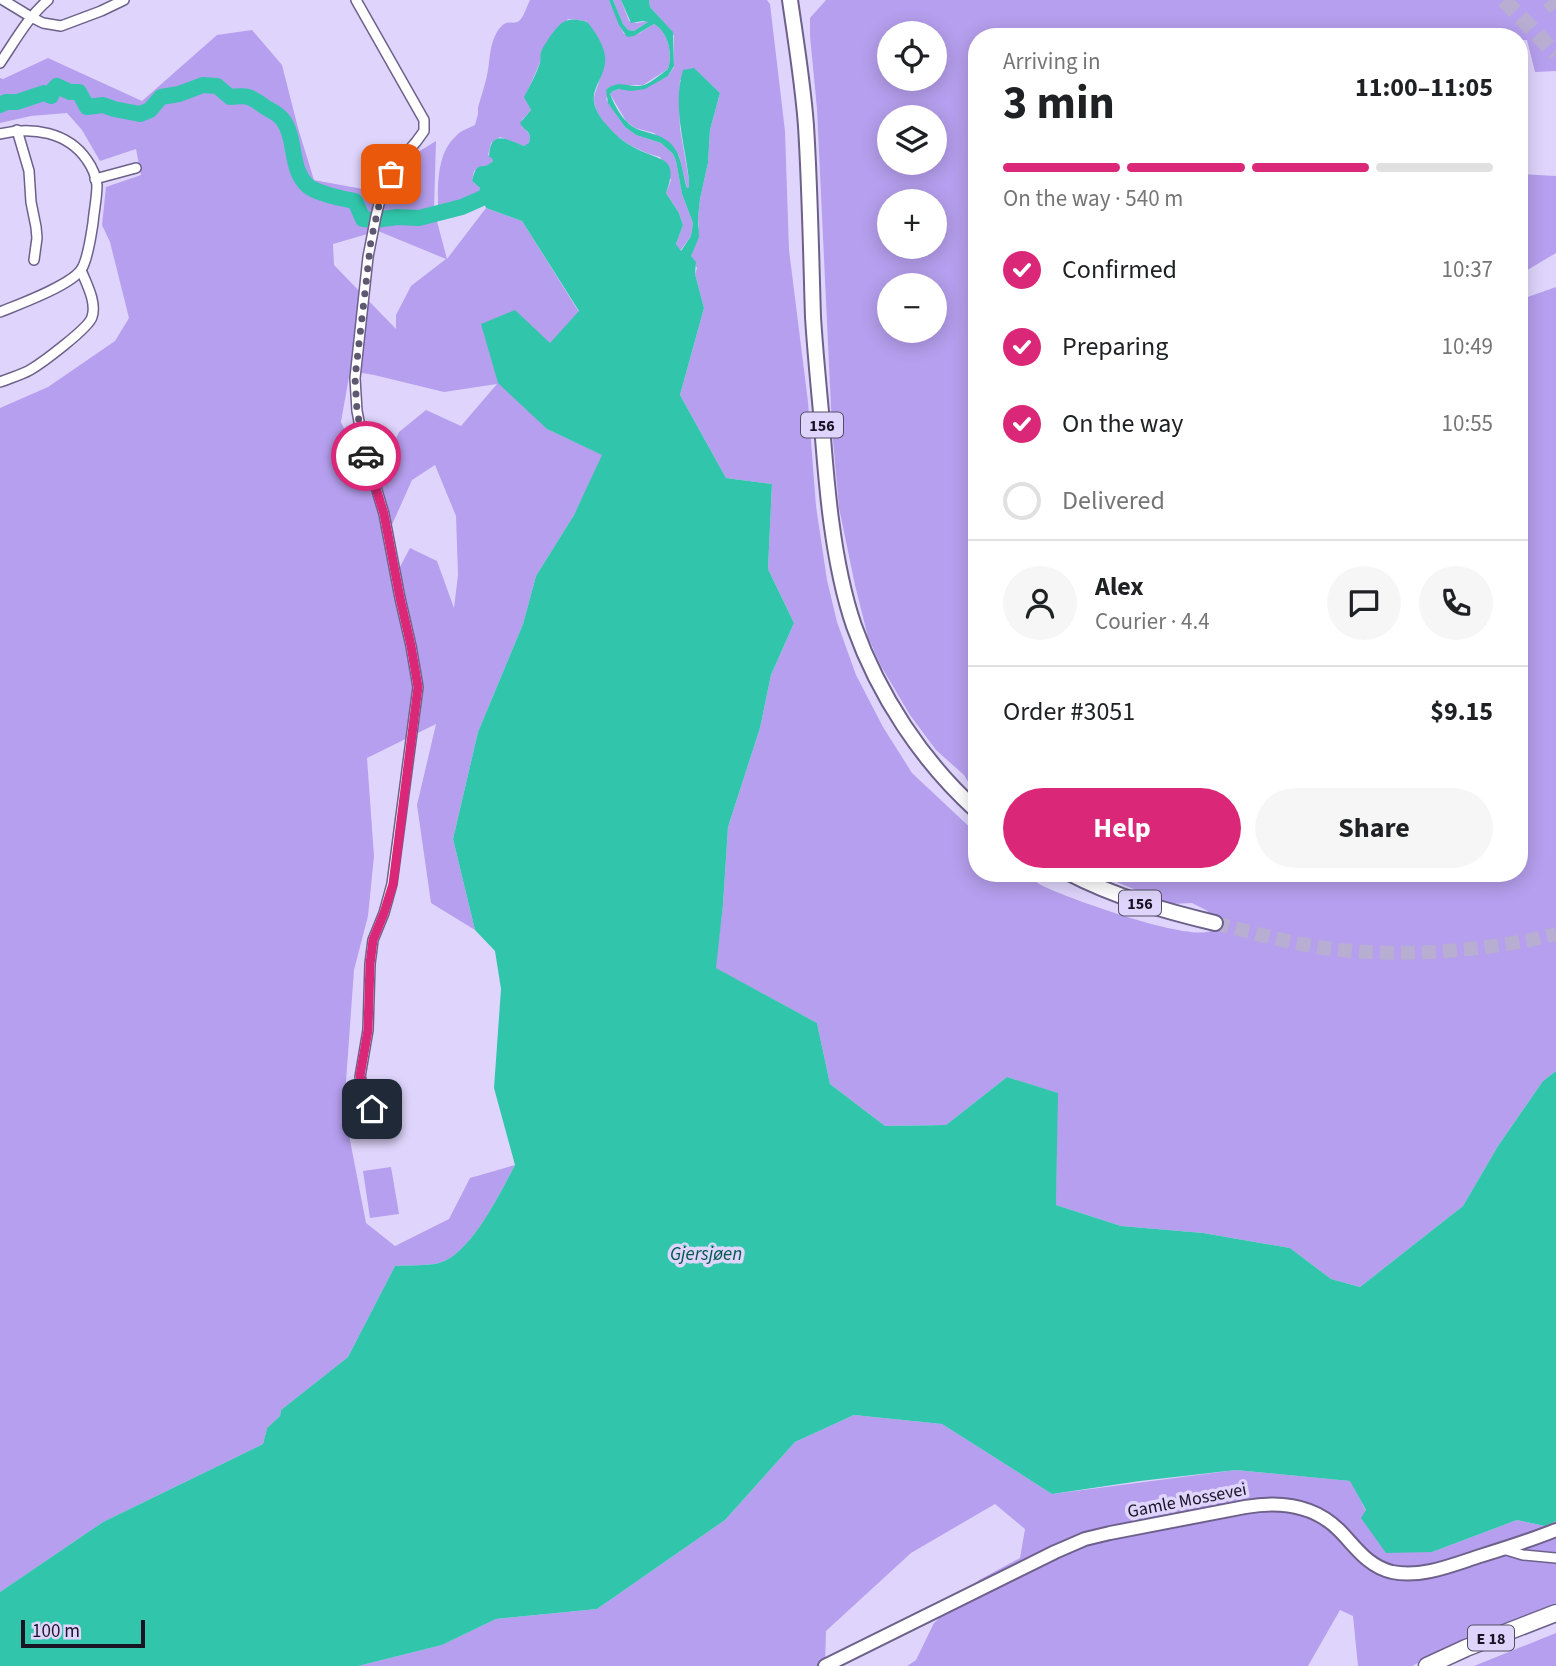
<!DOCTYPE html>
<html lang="en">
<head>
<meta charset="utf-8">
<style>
	:root { --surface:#fff; --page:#f6f6f6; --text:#202124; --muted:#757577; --line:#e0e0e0; --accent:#db2777 }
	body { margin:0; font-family:"Source Sans 3",sans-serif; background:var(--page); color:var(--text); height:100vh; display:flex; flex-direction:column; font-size:26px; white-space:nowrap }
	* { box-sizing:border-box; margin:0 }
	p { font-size:23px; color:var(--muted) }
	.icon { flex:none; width:38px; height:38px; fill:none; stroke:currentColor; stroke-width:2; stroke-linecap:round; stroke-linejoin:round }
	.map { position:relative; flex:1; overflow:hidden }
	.sheet { position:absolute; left:968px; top:28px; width:560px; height:854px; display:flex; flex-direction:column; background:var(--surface); border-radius:28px; box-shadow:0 4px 18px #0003 }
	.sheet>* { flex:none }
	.tools { position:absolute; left:877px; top:21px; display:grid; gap:14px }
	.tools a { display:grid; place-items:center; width:70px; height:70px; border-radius:50%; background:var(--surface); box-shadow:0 4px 18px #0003; font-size:35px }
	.scale { position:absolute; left:21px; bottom:18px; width:124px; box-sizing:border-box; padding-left:7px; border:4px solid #191424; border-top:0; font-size:19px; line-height:24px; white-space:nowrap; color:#191424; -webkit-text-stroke:5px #dfd5fc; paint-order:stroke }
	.pin { position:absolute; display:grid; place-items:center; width:60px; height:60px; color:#fff; margin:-30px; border-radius:14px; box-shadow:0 4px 10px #0006 }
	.courier { position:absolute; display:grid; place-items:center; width:70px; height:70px; margin:-35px; border:5px solid #db2777; border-radius:50%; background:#fff; color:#222; box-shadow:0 2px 9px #0007 }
	.head em { font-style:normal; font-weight:700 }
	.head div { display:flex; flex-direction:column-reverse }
	.head { display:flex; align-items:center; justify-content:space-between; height:119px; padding:0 35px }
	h1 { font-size:46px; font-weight:700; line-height:52px }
	.bar { display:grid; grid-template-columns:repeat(4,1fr); gap:10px 7px; align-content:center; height:84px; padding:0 35px }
	.bar i { height:9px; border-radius:5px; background:var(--line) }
	.bar .on { background:var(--accent) }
	.bar p { grid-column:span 4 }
	.line { display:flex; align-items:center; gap:18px; padding:0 35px; border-top:2px solid var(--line) }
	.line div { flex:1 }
	.round { display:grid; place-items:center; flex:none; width:74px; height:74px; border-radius:37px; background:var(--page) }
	ol { padding:0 35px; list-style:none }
	li { display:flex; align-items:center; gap:21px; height:77px }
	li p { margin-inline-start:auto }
	li .icon { padding:7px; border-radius:50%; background:var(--accent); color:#fff; stroke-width:4 }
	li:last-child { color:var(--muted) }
	li i { width:38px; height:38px; border:4px solid var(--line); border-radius:50% }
	.button { display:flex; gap:14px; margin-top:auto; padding:14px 35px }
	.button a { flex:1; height:80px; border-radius:42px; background:var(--accent); color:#fff; font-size:28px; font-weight:700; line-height:80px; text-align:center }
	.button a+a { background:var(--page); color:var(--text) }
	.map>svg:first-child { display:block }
	.green { fill:#b69fee; fill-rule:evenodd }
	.water { fill:#31c6ab }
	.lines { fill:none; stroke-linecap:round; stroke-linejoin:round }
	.river { stroke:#31c6ab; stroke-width:16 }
	.primary-tunnel { stroke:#b7aed1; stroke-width:14; stroke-dasharray:14 7; stroke-linecap:butt }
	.highway-tunnel { stroke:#b7aed1; stroke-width:16; stroke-dasharray:16 8; stroke-linecap:butt }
	.street-casing { stroke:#6d618b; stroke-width:12 }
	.secondary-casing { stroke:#6d618b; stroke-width:16 }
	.primary-casing { stroke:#6d618b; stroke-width:18 }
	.highway-casing { stroke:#6d618b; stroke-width:19 }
	.street { stroke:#fff; stroke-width:9 }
	.secondary { stroke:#fff; stroke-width:12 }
	.primary { stroke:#fff; stroke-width:14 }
	.highway { stroke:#fff; stroke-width:16 }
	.done { stroke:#5e5870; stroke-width:7; stroke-dasharray:0 12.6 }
	.route { stroke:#db2777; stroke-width:9 }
	.labels { text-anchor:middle; stroke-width:7; stroke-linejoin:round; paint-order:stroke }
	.shield { fill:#dfd5fc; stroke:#544e65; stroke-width:2 }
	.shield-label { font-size:16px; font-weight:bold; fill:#191424 }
	.street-label { font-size:18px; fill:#191424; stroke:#dfd5fc }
	.water-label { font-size:19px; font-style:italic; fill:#005749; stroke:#dfd5fc }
</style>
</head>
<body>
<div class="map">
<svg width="1556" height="1666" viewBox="0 0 1556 1666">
	<rect width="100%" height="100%" fill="#dfd5fc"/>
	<g class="green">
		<path d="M530,0H609L624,34H638L654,24C668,32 673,53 668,69L643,85H614L606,99L625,127L636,135L661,143L673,154L676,161L682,194L693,223L691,236L680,251L676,244L683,225L679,213L666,193L671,180L660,157C653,155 646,153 640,150C621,142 595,121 594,100C594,91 601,82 600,74C598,56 590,38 586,21L568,19L541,51V60L525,97L531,110L522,120V127C529,132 531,135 529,144L524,146L500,137L491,143L488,155L493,157V161L491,164L474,171L472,181L480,188L479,196L485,194L487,196L479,201L438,210C438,186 436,154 456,136C460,131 469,128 475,125L478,114V108C481,96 486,83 488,70C490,57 490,44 497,32C507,16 513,27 520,20C524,16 527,6 530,0Z"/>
		<path d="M613,0H621L629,21L637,23L647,21L648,22L634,31L628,30L623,24Z"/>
		<path d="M649,0H767L770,4L785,131L789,250L808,402L816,506L827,580L837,622L856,675L883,727L912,773L976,833V873C986,873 1018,871 1025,874C1032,876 1036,883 1043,886C1065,897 1198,946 1214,929C1216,927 1216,922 1217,919L1206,910L1192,903L1171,904L1094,873H1519V300L1556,287V1071L1543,1081L1498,1146L1463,1206L1360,1287L1331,1279L1290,1248L1203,1233L1121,1226L1056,1205L1057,1093L1007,1077L946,1125L885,1126L830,1084L817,1023L715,968L723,905L728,827L760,728L771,675L794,623L768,569L772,484L726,478L680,395L704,308L695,274L697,268L691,256L699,226L698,218L700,199L708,163L710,130L720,93L704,78L680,80L679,104L680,129L689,180V187L687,188L679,156L654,133L635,128L626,121L610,94L613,91L619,89H641L668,76L674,67V36L671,30L650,7Z"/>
		<path d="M826,0H1556V71L1535,72L1527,40H1519V37H976V795L964,775L936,750L910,715L881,666L868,637L855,585L839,508L832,429L817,109L810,36V18ZM889,33H934V79H889ZM889,117H934V163H889ZM889,201H934V247H889ZM889,285H934V331H889Z"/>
		<path d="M252,30L282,65L298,128L314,180L368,190L385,191L393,179L405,183L411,173L402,162L436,141L434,210L447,259L486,208L522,221L579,312L550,344L547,429L603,455L574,515L536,576L523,624L478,732L453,839L475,930L431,903L417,805L436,724L367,758L374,856L368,916L354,970L344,1109L366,1223L395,1246L449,1219L470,1178L515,1165C500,1193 471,1254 439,1263C429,1266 407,1265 395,1266L348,1357L281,1410L280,1416L267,1428L263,1444L103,1522L0,1592V408L48,387L115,341L129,318L110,242L102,225L106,187L141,175L136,149L100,161L82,130L67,113L31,116L0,123V78L3,79L48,58L142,101L217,35ZM378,231L446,259L411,286L396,315V329L334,265L333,244ZM350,371L374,375L444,392L497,384L461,426L426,410L399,432L373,491L341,422ZM435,465L456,516L458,575L454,608L437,561L410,548L393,580L391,527L412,480Z"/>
		<path d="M1519,174L1556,176V253L1519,275Z"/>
		<path d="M391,1167L399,1214L370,1218L363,1171Z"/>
		<path d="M854,1415L942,1424L1052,1494L1236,1470L1351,1481L1366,1511L1432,1552L1517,1520L1545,1526L1556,1521V1603L1451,1647L1412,1666H1358L1353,1616L1340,1610L1308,1666H907L916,1660L934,1623L979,1580L1020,1558L1025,1529L995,1504L911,1553L826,1631L825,1666H358L442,1645L496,1619L597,1609L725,1520L795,1442Z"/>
		<path d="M1556,1633V1666H1474Z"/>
	</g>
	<path class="water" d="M609,0H613L623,24L628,30L634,31L648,22L643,21L631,23L621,0H649L650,7L673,32L674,66L668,76L645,89L630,91L619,89L613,91L610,94C616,109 626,127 643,131C652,134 661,135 669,142C682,153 682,172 687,188L689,187V180C685,144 672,106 683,70L694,68L720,93L710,130L708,163L700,199L698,218L699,237L691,256L696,262L695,274L704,308L680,395L726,478L772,484L768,569L794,623L771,675L760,728L728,827L723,905L716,968L817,1023L830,1084L885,1126L946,1125L1007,1077L1058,1093L1056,1205L1121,1226L1203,1233L1290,1248L1331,1279L1360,1287L1463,1206L1498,1146L1543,1081L1556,1071V1521L1545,1526L1517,1520L1432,1552L1386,1553L1361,1518L1366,1510L1350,1481L1236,1470L1140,1481L1052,1494L942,1424L854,1415L795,1442L725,1520L597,1609L496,1619L442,1645L358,1666H0V1592L103,1522L263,1444L267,1428L280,1416L281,1410L348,1357L395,1266C407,1265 429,1266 439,1263C471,1254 500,1193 515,1165L494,1088L501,989L495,951L475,930L453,839L478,732L523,624L536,576L574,515L602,455L547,429L498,383L481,324L515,310L550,343L579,311L522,221L486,208L483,199L487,196L484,194L478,196L480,188L472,181C478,157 481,173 493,161L492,158L489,157C490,130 505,138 524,146L529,143C532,129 525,133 520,123L531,110L524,97C530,86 536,74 540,63C541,59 540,56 541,52C542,48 547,42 549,38C557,27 563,17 578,20C583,21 584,20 588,23C595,31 604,46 605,56C608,82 579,91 604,122C613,133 624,143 637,149C663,162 679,157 666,193L679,213L683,225L676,244L681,251L691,236L693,223L682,194L676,161L673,154L661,143L636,135L625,127L608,103L606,90C618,78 630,89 644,85C652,82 661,74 668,69C673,53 668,32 654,24L634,36L627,37L619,25Z"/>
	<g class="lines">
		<path class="river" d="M0,105L6,102H17L44,93L51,96L54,89L57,86L70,92H79L87,107L103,105L114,109L140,114L150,110L161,97L179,94L203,85L217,86L230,97C248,95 250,96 265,107C270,110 279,114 283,120C297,139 289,169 308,186C316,193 344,199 355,201L363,219L375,220L397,217L419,218L462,207L487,196"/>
		<path class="primary-tunnel" d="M1215,923C1254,933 1292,944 1331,949C1405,957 1483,952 1556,934"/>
		<g class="highway-tunnel">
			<path d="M1504,0L1556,54"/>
			<path d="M1549,0L1556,8"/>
		</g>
		<g class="street-casing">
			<g id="street">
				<path d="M3,0L31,17L43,23L61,26L101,11L124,0"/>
				<path d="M356,0L424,120V131L416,142L401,159L383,188L376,216L368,257L355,378L357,411L364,447L384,514L400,598L411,646L418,687L392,884L384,913L373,940L370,964L368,1030L360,1077L372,1109"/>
				<path d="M0,63C15,41 28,17 48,0"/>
				<path d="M17,130L29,171L31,202L36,227L37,238L34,260"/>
				<path d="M0,134C32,126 68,132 87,160C92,167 96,177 97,185C97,197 94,211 93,223C91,235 88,260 81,270C69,286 20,304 0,312"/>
				<path d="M95,179L136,168"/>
				<path d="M0,382C10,378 21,375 30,370C42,363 89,328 92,317C97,302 86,283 81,270"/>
				<path d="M1503,1549L1523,1555L1556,1558"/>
			</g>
		</g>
		<g class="secondary-casing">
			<path id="secondary" d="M825,1666L1055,1552L1085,1539L1110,1533L1245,1507C1279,1501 1313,1504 1339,1530C1355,1546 1367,1566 1392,1572C1422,1578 1452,1565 1480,1556C1506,1548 1531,1540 1556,1530"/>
		</g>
		<g class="primary-casing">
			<g id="primary">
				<path d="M790,0C796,42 803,84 806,126C810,190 811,253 813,317C815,349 818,380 821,412C826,480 832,562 854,626C879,696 922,761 976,810"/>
				<path d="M1069,873C1115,897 1165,911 1215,923"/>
			</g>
		</g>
		<g class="highway-casing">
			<path id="highway" d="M1427,1666L1466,1648L1556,1613"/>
		</g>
		<use href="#street" class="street"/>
		<use href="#secondary" class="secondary"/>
		<use href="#primary" class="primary"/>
		<use href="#highway" class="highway"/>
	</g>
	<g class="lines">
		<path class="done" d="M366,456L357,411L355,378L371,240L383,188L391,174"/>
		<path class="route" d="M366,456L384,514L400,598L411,646L418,687L393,884L384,913L373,940L370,964L368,1030L360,1076L372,1109"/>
	</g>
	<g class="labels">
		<g class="shield">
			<rect x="801" y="412.5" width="42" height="25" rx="5"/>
			<rect x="1119" y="890.5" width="42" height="25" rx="5"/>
			<rect x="1468" y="1625.5" width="46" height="25" rx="5"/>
		</g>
		<g class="shield-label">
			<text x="822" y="431">156</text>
			<text x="1140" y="909">156</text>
			<text x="1491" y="1644">E 18</text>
		</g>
		<g class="street-label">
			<text transform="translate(1187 1500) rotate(-11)" y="6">Gamle Mossevei</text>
		</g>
		<g class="water-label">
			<text x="706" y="1260">Gjersjøen</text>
		</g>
	</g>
</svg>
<div class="tools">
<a><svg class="icon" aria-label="locate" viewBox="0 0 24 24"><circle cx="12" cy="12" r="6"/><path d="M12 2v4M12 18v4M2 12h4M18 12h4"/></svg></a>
<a><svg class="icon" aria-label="layers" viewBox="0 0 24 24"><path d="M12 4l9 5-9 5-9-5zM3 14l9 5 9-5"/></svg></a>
<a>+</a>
<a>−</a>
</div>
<div class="scale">100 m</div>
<div class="pin" style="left:391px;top:174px;background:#ea580c"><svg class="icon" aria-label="bag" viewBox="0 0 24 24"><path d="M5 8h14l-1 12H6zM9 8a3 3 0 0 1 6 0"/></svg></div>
<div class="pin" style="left:372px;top:1109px;background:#1f2937"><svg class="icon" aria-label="home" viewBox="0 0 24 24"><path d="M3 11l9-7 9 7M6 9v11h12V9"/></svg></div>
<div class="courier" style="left:366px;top:456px"><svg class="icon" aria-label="car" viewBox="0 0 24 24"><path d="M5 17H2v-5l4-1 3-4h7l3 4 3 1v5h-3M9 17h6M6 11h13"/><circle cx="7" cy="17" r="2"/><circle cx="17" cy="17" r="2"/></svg></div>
<section class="sheet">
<div class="head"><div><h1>3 min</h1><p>Arriving in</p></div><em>11:00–11:05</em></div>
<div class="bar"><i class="on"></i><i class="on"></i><i class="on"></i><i></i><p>On the way · 540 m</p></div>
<ol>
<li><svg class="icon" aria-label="check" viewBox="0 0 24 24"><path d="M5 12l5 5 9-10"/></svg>Confirmed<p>10:37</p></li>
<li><svg class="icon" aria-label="check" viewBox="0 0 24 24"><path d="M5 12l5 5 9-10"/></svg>Preparing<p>10:49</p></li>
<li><svg class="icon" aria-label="check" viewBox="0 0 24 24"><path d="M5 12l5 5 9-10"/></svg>On the way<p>10:55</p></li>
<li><i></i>Delivered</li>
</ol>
<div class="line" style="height:126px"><a class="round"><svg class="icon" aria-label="person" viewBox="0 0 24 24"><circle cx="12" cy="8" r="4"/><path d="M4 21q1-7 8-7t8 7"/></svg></a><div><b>Alex</b><p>Courier · 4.4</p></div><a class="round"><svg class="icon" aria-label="chat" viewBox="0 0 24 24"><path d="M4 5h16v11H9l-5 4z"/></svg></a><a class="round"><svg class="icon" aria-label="phone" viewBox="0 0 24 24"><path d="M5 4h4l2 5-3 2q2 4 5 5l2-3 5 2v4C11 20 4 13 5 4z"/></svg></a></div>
<div class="line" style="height:91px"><div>Order #3051</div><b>$9.15</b></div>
<div class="button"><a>Help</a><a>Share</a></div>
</section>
</div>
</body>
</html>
